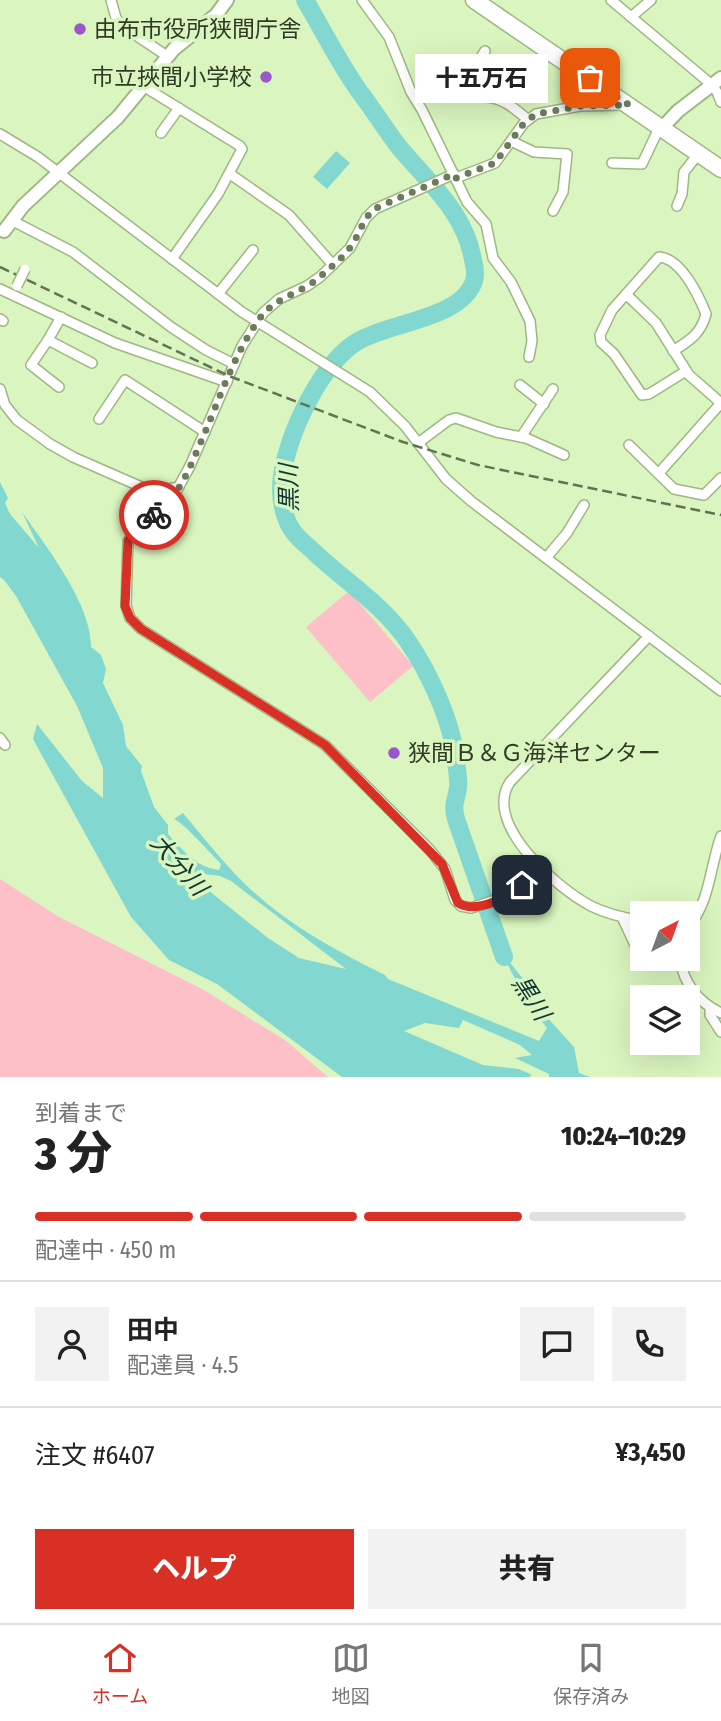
<!DOCTYPE html>
<html lang="ja">
<head>
<meta charset="utf-8">
<style>
	:root { --surface:#fff; --page:#f2f2f2; --text:#222; --muted:#767676; --line:#e0e0e0; --accent:#d93025 }
	body { margin:0; font-family:"Fira Sans Condensed","Noto Sans JP",sans-serif; background:var(--page); color:var(--text); height:100vh; display:flex; flex-direction:column; font-size:26px; white-space:nowrap }
	* { box-sizing:border-box; margin:0 }
	p { font-size:23px; color:var(--muted) }
	.icon { flex:none; width:38px; height:38px; fill:none; stroke:currentColor; stroke-width:2; stroke-linecap:round; stroke-linejoin:round }
	.map { position:relative; height:1077px; overflow:hidden }
	.side { display:flex; flex-direction:column; background:var(--surface); flex:1 }
	.side>* { flex:none }
	.needle { width:46px; rotate:41deg }
	.tools { position:absolute; left:630px; top:901px; display:grid; gap:14px }
	.tools a { display:grid; place-items:center; width:70px; height:70px; border-radius:0px; background:var(--surface); box-shadow:0 7px 28px #0002; font-size:35px }
	.pin { position:absolute; display:grid; place-items:center; width:60px; height:60px; color:#fff; margin:-30px; border-radius:14px; box-shadow:0 4px 10px #0006 }
	.courier { position:absolute; display:grid; place-items:center; width:70px; height:70px; margin:-35px; border:5px solid #d93025; border-radius:50%; background:#fff; color:#222; box-shadow:0 2px 9px #0007 }
	.bubble { position:absolute; height:49px; border-radius:0px; background:var(--surface); box-shadow:0 7px 28px #0002; font-size:23px; font-weight:800; line-height:49px; text-align:center }
	.head em { font-style:normal; font-weight:800 }
	.head div { display:flex; flex-direction:column-reverse }
	.head { display:flex; align-items:center; justify-content:space-between; height:119px; padding:0 35px }
	h1 { font-size:46px; font-weight:800; line-height:52px }
	.bar { display:grid; grid-template-columns:repeat(4,1fr); gap:10px 7px; align-content:center; height:84px; padding:0 35px }
	.bar i { height:9px; border-radius:5px; background:var(--line) }
	.bar .active { background:var(--accent) }
	.bar p { grid-column:span 4 }
	.line { display:flex; align-items:center; gap:18px; padding:0 35px; border-top:2px solid var(--line) }
	.line div { flex:1 }
	.round { display:grid; place-items:center; flex:none; width:74px; height:74px; border-radius:0px; background:var(--page) }
	.action { display:flex; gap:14px; margin-top:auto; padding:14px 35px }
	.action a { flex:1; height:80px; border-radius:0px; background:var(--accent); color:#fff; font-size:28px; font-weight:800; line-height:80px; text-align:center }
	.action a+a { background:var(--page); color:var(--text) }
	.dock { display:flex; justify-content:space-around; align-items:center; height:98px; border-top:2px solid var(--line); background:var(--surface); font-size:19px; color:var(--muted) }
	.dock a { display:grid; justify-items:center; gap:4px }
	.dock .active { color:var(--accent) }
	.map>svg:first-child { display:block }
	.green { fill:#fdbfc8 }
	.water { fill:#83d7d1; fill-rule:evenodd }
	.lines { fill:none; stroke-linecap:round; stroke-linejoin:round }
	.river { stroke:#83d7d1; stroke-width:18 }
	.street-casing { stroke:#9eb783; stroke-width:12 }
	.secondary-casing { stroke:#9eb783; stroke-width:16 }
	.highway-casing { stroke:#9eb783; stroke-width:19 }
	.street { stroke:#fff; stroke-width:9 }
	.secondary { stroke:#fff; stroke-width:12 }
	.highway { stroke:#fff; stroke-width:16 }
	.rail { stroke:#637253; stroke-width:2.5; stroke-dasharray:10 5; stroke-linecap:butt }
	.street-bridge-casing { stroke:#9eb783; stroke-width:12; stroke-linecap:butt }
	.street-bridge { stroke:#fff; stroke-width:9 }
	.done { stroke:#6c7c5b; stroke-width:7; stroke-dasharray:0 12.6 }
	.route { stroke:#d93025; stroke-width:9 }
	.poi-dot { fill:#9b56cb; stroke:#daf5bf; stroke-width:2.5 }
	.labels { text-anchor:middle; stroke-width:7; stroke-linejoin:round; paint-order:stroke }
	.poi-label { font-size:23px; fill:#303b25; stroke:#daf5bf; text-anchor:start }
	.water-label { font-size:24px; font-style:italic; fill:#0e3735; stroke:#daf5bf }
</style>
</head>
<body>
<div class="map">
<svg width="721" height="1077" viewBox="0 0 721 1077">
	<rect width="100%" height="100%" fill="#daf5bf"/>
	<g class="green">
		<path d="M349,591L413,666L370,702L306,627Z"/>
		<path d="M0,879L59,917L202,989L285,1040L328,1077H0Z"/>
	</g>
	<g class="water">
		<path d="M336,151L350,163L327,189L313,177Z"/>
		<path d="M0,482L8,498L5,503L10,514L39,548L22,512C46,546 92,605 91,647L101,655L106,669L103,683L123,725L126,746L142,766L141,771L154,807L168,825V834C184,851 195,867 219,870L221,864C212,855 183,822 174,819L183,813C203,837 222,861 244,883C285,923 334,950 385,975L388,979L539,1041L547,1028L529,1006L492,934L497,937L508,960L523,979L535,1004L574,1047L579,1073L590,1077H549V1074L515,1058L532,1055L520,1045L463,1020L459,1028L425,1023L404,1031L483,1065L519,1069L532,1075L529,1077H342L217,984L169,960L131,917L33,739L37,724L82,781L103,798V768L77,706L16,596L4,580L0,577ZM204,874L220,876L231,881L346,969L299,958L268,938L198,882V875Z"/>
	</g>
	<g class="lines">
		<path class="river" d="M305,0C323,30 339,63 359,91C373,109 385,129 399,147C428,182 465,212 473,260C475,267 476,274 474,281C461,320 387,322 355,343C318,367 281,446 281,490C281,502 285,521 293,531C298,539 308,546 315,553C346,582 383,605 407,640C429,672 453,723 456,762C457,770 459,780 458,788C456,802 452,803 456,819L504,957"/>
		<g class="street-casing">
			<g id="street">
				<path d="M111,0L116,18L122,26L167,56"/>
				<path d="M362,0L389,37L411,92L422,110L467,202L486,224L493,258L511,282L530,321L532,341L529,357"/>
				<path d="M611,0L712,85L717,92L721,102"/>
				<path d="M631,17L651,0"/>
				<path d="M485,51L463,85L461,94C469,98 476,97 485,97C503,98 514,108 527,119"/>
				<path d="M143,86L240,146L242,149L218,194L172,259"/>
				<path d="M161,133L179,108"/>
				<path d="M0,134L38,157L242,312L370,392L405,426L446,479L471,501L721,691"/>
				<path d="M511,141L534,152L567,154L563,192L553,211"/>
				<path d="M612,163L642,164L660,126"/>
				<path d="M230,174L289,215L333,265"/>
				<path d="M454,174L375,209L366,218L350,248L320,277L307,286L279,299L263,313L242,346L190,466L173,497L160,511L143,523L128,541L126,606L130,618L141,629L325,745L430,850L445,869L455,900L461,906L471,908L504,897L518,889L541,867"/>
				<path d="M456,178L495,163L524,123L536,114L580,106L624,105"/>
				<path d="M677,206L682,194L684,172L699,153"/>
				<path d="M11,220L73,252L171,327L206,350L234,364"/>
				<path d="M0,289L115,343L227,382"/>
				<path d="M218,294L253,250"/>
				<path d="M626,294L656,323L689,375L721,403"/>
				<path d="M61,317L48,340L92,363"/>
				<path d="M0,319L3,321"/>
				<path d="M48,340L31,365L59,387"/>
				<path d="M673,351C689,341 701,334 706,314C699,296 681,258 659,257L612,310L600,335L601,342L614,354L642,395L649,394L686,371"/>
				<path d="M520,385L544,404"/>
				<path d="M0,389L5,405L17,420L50,444L73,457L153,492L179,487"/>
				<path d="M99,419L125,380L205,432"/>
				<path d="M521,437L553,389"/>
				<path d="M418,443L449,420L456,418L496,432L526,438L564,455"/>
				<path d="M629,445L674,489L704,495L721,478"/>
				<path d="M659,473L721,403"/>
				<path d="M546,558L567,533L584,505"/>
				<path d="M0,738L5,745"/>
				<path d="M622,917L635,945L642,946"/>
				<path d="M642,921C625,918 607,914 591,906C558,889 482,824 510,782L649,636"/>
				<path d="M688,927C710,903 710,866 721,836"/>
				<path d="M680,959C684,985 698,1002 721,1013"/>
				<path d="M710,1008V1015L721,1032"/>
			</g>
		</g>
		<g class="secondary-casing">
			<g id="secondary">
				<path d="M662,128L678,111L721,78"/>
				<path d="M4,231L23,206L118,117L174,49L216,15L227,0"/>
			</g>
		</g>
		<g class="highway-casing">
			<path id="highway" d="M474,0L721,169"/>
		</g>
		<use href="#street" class="street"/>
		<use href="#secondary" class="secondary"/>
		<use href="#highway" class="highway"/>
		<path class="rail" d="M0,267L229,376L403,442L478,465L721,515"/>
		<g class="street-bridge-casing">
			<path id="street-bridge" d="M17,286L25,269"/>
		</g>
		<use href="#street-bridge" class="street-bridge"/>
	</g>
	<g class="lines">
		<path class="done" d="M154,515C178,499 189,469 200,444C218,403 232,359 257,322C274,296 300,295 321,276C332,266 344,257 352,245C360,233 363,219 374,209L454,174L456,178L495,163L524,123L536,114L580,106L629,105L590,78"/>
		<path class="route" d="M154,515L143,523L128,541L125,606L130,618L141,629L325,745L442,864L458,903C476,914 507,898 522,885"/>
	</g>
	<g class="poi-dot">
		<circle cx="80" cy="29" r="7"/>
		<circle cx="266" cy="77" r="7"/>
		<circle cx="394" cy="753" r="7"/>
	</g>
	<g class="labels">
		<g class="poi-label">
			<text x="94" y="37">由布市役所狭間庁舎</text>
			<text x="252" y="85" text-anchor="end">市立挾間小学校</text>
			<text x="408" y="761">狭間Ｂ＆Ｇ海洋センター</text>
		</g>
		<g class="water-label">
			<text transform="translate(289 488) rotate(-91)" y="8">黒川</text>
			<text transform="translate(179 865) rotate(49)" y="8">大分川</text>
			<text transform="translate(531 998) rotate(57)" y="8">黒川</text>
		</g>
	</g>
</svg>
<div class="tools">
<a><svg class="needle" viewBox="-14 -14 28 28"><path d="M0-13l5 13h-10z" fill="#e53935"/><path d="M0 13l5-13h-10z" fill="#767676"/></svg></a>
<a><svg class="icon" aria-label="layers" viewBox="0 0 24 24"><path d="M12 4l9 5-9 5-9-5zM3 14l9 5 9-5"/></svg></a>
</div>
<div class="pin" style="left:590px;top:78px;background:#ea580c"><svg class="icon" aria-label="bag" viewBox="0 0 24 24"><path d="M5 8h14l-1 12H6zM9 8a3 3 0 0 1 6 0"/></svg></div>
<div class="pin" style="left:522px;top:885px;background:#1f2937"><svg class="icon" aria-label="home" viewBox="0 0 24 24"><path d="M3 11l9-7 9 7M6 9v11h12V9"/></svg></div>
<div class="courier" style="left:154px;top:515px"><svg class="icon" aria-label="bike" viewBox="0 0 24 24"><circle cx="6" cy="16" r="4"/><circle cx="18" cy="16" r="4"/><path d="M6 16l4-8h5l3 8M10 8l3 8H6M13 5h3"/></svg></div>
<div class="bubble" style="left:415px;top:54px;width:133px">十五万石</div>
</div>
<section class="side">
<div class="head"><div><h1>3 分</h1><p>到着まで</p></div><em>10:24–10:29</em></div>
<div class="bar"><i class="active"></i><i class="active"></i><i class="active"></i><i></i><p>配達中 · 450 m</p></div>
<div class="line" style="height:126px"><a class="round"><svg class="icon" aria-label="person" viewBox="0 0 24 24"><circle cx="12" cy="8" r="4"/><path d="M4 21q1-7 8-7t8 7"/></svg></a><div><b>田中</b><p>配達員 · 4.5</p></div><a class="round"><svg class="icon" aria-label="chat" viewBox="0 0 24 24"><path d="M4 5h16v11H9l-5 4z"/></svg></a><a class="round"><svg class="icon" aria-label="phone" viewBox="0 0 24 24"><path d="M5 4h4l2 5-3 2q2 4 5 5l2-3 5 2v4C11 20 4 13 5 4z"/></svg></a></div>
<div class="line" style="height:91px"><div>注文 #6407</div><b>¥3,450</b></div>
<div class="action"><a>ヘルプ</a><a>共有</a></div>
</section>
<nav class="dock">
<a class="active"><svg class="icon" aria-label="home" viewBox="0 0 24 24"><path d="M3 11l9-7 9 7M6 9v11h12V9"/></svg>ホーム</a>
<a><svg class="icon" aria-label="map" viewBox="0 0 24 24"><path d="M3 6l6-2 6 2 6-2v14l-6 2-6-2-6 2zM9 4v14M15 6v14"/></svg>地図</a>
<a><svg class="icon" aria-label="saved" viewBox="0 0 24 24"><path d="M7 4h10v16l-5-4-5 4z"/></svg>保存済み</a>
</nav>
</body>
</html>
